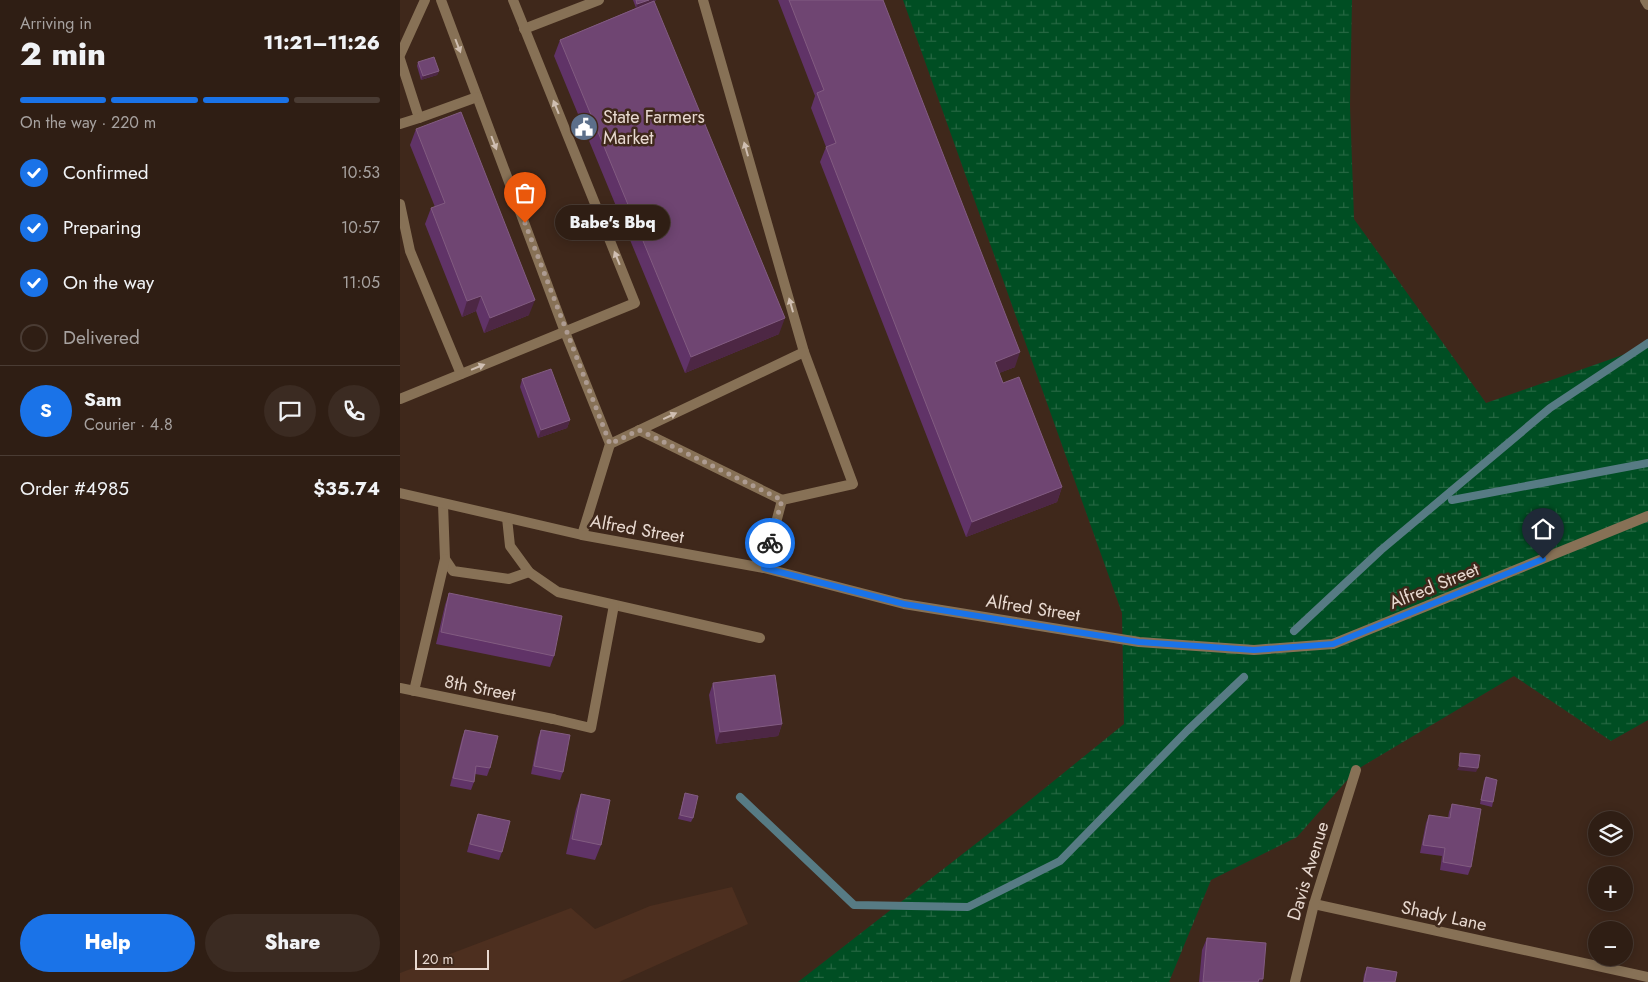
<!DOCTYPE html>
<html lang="en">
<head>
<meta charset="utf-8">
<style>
	:root { --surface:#2f1e14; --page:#3b2b22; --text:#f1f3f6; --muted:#a7a2a0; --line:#4a3c34; --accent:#1a73e8 }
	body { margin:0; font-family:Jost,sans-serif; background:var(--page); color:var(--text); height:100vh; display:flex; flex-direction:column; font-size:19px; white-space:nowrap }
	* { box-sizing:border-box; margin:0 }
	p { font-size:16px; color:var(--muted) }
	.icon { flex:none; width:28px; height:28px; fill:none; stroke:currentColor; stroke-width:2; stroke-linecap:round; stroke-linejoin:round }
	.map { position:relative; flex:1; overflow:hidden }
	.details { display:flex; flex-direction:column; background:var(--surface); width:400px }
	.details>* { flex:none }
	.tools { position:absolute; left:1188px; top:811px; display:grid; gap:10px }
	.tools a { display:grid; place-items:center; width:45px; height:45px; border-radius:50%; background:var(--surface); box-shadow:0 2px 12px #0003,0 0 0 1px var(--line); font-size:25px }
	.scale { position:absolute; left:15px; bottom:12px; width:74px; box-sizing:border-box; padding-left:5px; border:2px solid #e8d9d0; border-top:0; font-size:14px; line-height:18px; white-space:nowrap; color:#e8d9d0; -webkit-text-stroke:4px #3f281b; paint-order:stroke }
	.pin { position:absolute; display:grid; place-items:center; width:42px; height:42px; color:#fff; margin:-51px -21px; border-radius:50% 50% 50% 0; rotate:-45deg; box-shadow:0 0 5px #0007 }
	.pin .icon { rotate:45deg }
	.courier { position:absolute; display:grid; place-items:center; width:50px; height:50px; margin:-25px; border:4px solid #1a73e8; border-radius:50%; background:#fff; color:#222; box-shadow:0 1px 6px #0007 }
	.bubble { position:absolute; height:35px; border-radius:18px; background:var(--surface); box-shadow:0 2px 12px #0003,0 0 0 1px var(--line); font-size:16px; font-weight:800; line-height:35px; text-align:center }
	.overview em { font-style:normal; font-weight:800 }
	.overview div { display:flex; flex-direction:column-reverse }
	.overview { display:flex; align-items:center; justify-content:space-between; height:85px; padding:0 20px }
	h1 { font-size:32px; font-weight:800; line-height:38px }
	.bar { display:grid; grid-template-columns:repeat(4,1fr); gap:8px 5px; align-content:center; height:60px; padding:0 20px }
	.bar i { height:6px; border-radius:4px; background:var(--line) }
	.bar .current { background:var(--accent) }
	.bar p { grid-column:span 4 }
	.line { display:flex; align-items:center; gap:12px; padding:0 20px; border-top:1px solid var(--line) }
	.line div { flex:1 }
	.round { display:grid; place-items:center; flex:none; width:52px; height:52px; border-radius:26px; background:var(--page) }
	ol { padding:0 20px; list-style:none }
	li { display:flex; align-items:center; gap:15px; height:55px }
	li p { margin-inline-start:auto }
	li .icon { padding:5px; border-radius:50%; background:var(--accent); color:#fff; stroke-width:4 }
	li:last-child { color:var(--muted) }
	li i { width:28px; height:28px; border:2px solid var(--line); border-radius:50% }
	.primary-button { display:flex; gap:10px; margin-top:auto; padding:10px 20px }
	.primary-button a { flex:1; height:58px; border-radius:30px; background:var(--accent); color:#fff; font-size:20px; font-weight:800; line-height:58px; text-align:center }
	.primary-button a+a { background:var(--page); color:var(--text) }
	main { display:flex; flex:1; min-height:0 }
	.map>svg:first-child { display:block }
	.built { fill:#4d2f1f }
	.wetland { fill:url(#wetland-marsh) }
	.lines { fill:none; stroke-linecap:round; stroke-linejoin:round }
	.stream { stroke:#577b84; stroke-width:8 }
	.service { stroke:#877156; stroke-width:10 }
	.minor { stroke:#877156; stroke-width:10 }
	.wall { fill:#603367 }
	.shaded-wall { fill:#4d2744 }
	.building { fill:#6f4572; stroke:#825c81 }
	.oneway { fill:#d0bfb2 }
	.done { stroke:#ad9b91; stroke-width:5; stroke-dasharray:0 9 }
	.route { stroke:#1a73e8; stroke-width:6 }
	.labels { text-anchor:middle; stroke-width:5; stroke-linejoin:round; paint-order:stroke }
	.poi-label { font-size:18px; fill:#e8d9d0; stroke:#3f281b; text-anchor:start }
	.street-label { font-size:18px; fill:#e8d9d0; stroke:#3f281b }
</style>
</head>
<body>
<main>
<section class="details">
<div class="overview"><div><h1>2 min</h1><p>Arriving in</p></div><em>11:21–11:26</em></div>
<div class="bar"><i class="current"></i><i class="current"></i><i class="current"></i><i></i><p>On the way · 220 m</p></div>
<ol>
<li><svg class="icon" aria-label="check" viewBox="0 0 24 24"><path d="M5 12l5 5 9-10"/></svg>Confirmed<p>10:53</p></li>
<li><svg class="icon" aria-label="check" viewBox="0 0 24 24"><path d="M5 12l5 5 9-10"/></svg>Preparing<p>10:57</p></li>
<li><svg class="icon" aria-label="check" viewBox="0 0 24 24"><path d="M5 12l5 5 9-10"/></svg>On the way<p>11:05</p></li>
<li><i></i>Delivered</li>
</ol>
<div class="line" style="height:90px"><b class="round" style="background:var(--accent);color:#fff">S</b><div><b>Sam</b><p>Courier · 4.8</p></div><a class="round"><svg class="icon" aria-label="chat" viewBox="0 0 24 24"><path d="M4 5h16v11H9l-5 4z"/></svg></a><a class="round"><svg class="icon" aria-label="phone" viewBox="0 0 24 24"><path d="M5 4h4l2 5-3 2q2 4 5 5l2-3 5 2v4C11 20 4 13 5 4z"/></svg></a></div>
<div class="line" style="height:65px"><div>Order #4985</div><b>$35.74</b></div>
<div class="primary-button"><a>Help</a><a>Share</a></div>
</section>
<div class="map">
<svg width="1248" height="982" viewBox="0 0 1248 982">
	<defs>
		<pattern id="wetland-marsh" width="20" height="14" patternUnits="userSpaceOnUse" patternTransform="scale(1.25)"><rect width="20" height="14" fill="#004e23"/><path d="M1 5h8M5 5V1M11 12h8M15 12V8" fill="none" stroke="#256742"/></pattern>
	</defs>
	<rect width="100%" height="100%" fill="#3f281b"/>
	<path class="built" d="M332,887L348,924L219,982H0V973L171,908L195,929L250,906Z"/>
	<path class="wetland" d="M503,0H952L950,105L954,219L1086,403L1248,346V720L1211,741L1114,676L956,770L897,837L811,880L769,982H398L587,835L724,724L722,613Z"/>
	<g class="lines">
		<g class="stream">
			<path d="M1052,500L1248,463"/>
			<path d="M894,631L981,550L1150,408L1248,343"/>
			<path d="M340,797L454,905L568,907L660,861L787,731L844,677"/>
		</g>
		<g class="service">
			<path d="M41,0L165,332L210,444L182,535"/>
			<path d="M303,0L404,352L453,484L382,500"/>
			<path d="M124,29L199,0"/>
			<path d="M0,55L25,0"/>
			<path d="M0,59L19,118L0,124"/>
			<path d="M19,118L77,97"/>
			<path d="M0,204L10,251L61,374"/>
			<path d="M0,399L235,303L113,0"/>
			<path d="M239,430L382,500L364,568"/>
			<path d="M210,444L404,352"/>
			<path d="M43,504L45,559L53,571L109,579L129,572"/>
			<path d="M107,518L110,546L129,572L158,592L360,638"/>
			<path d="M14,691L45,559"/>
			<path d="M153,719L191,728L214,605"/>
		</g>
		<g class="minor">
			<path d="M1245,0L1248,5"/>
			<path d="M0,493L182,535L364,568L504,604L739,642L854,650L933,644L1248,516"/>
			<path d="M0,688L153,719"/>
			<path d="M914,904L1248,977"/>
			<path d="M895,982L914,904L956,770"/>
		</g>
	</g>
	<g class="wall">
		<path d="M233,0H256L254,2L379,334L285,373L154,56L160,40L236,8Z"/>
		<path d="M378,0H483L615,367L599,373L603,383L662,487L657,502L566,537L420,162L426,147L411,108L415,96Z"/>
		<path d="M18,62L39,71L37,75L21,80L17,66Z"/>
		<path d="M16,129L129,315L84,333L76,311L62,317L25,224L31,208L35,207L10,145Z"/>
		<path d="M122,379L170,420L167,428L138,438L120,387Z"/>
		<path d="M49,593L154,656L150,667L36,644L45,605Z"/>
		<path d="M313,683L382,724L378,736L316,744L309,695Z"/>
		<path d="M65,730L90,768L87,776L75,774L74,782L71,790L50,786L62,738Z"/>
		<path d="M141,730L163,772L160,780L131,774L138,738Z"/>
		<path d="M1086,777L1093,802L1092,807L1080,804L1084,781Z"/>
		<path d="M285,793L293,818L291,822L278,819Z"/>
		<path d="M181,794L201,845L195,860L166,854L176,809Z"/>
		<path d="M1052,804L1071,867L1068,875L1040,870L1042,856L1020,853L1026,823L1029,815L1048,818L1049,812Z"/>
		<path d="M78,814L102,852L99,860L67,852L75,822Z"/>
		<path d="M807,938L863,979L862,982H799L802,950Z"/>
		<path d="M967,967L995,982H963L964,975Z"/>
	</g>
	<g class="shaded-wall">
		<path d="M249,0H256L236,8L237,4Z"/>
		<path d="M39,71L37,75L21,80L23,76Z"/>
		<path d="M81,296L76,311L62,317L67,301Z"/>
		<path d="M135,300L129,315L84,333L90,318Z"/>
		<path d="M385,318L379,334L285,373L291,357Z"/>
		<path d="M620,352L615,367L589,377L595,362Z"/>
		<path d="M170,420L167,428L138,438L141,430Z"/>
		<path d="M662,487L657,502L566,537L572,522Z"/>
		<path d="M382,724L378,736L316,744L320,732Z"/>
		<path d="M1059,766L1078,768L1076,772L1057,770Z"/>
		<path d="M859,979H863L862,982H858Z"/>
	</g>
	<g class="building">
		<path d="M236,0H249L237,4Z"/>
		<path d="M389,0H483L620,352L595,362L603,383L619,377L662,487L572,522L426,147L436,143L417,93L424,90Z"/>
		<path d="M254,1L385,318L291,357L160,40Z"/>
		<path d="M34,57L39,71L23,76L18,62Z"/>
		<path d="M61,112L135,300L90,318L81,296L67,301L31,208L45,203L16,129Z"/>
		<path d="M151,369L170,420L141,430L122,379Z"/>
		<path d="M49,593L162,616L154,656L41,632Z"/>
		<path d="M375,675L382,724L320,732L313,683Z"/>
		<path d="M65,730L98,736L90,768L76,766L74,782L53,778Z"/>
		<path d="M141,730L170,735L163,772L134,766Z"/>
		<path d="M1060,753L1080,755L1078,768L1059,766Z"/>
		<path d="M1086,777L1097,780L1093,802L1081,800Z"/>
		<path d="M285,793L298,796L293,818L280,815Z"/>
		<path d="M181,794L210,800L201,845L172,839Z"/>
		<path d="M1052,804L1081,809L1071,867L1043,862L1045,848L1023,845L1029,815L1050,818Z"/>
		<path d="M78,814L110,821L102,852L70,844Z"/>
		<path d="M807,938L866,943L863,979H859L858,982H803Z"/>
		<path d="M967,967L997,972L995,982H964Z"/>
	</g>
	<defs><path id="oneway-solid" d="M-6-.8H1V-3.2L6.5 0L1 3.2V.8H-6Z" transform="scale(1.25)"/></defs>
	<g class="oneway">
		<use href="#oneway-solid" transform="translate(58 46) rotate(69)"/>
		<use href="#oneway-solid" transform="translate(156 107) rotate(-112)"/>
		<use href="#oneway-solid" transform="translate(94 143) rotate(69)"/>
		<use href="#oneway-solid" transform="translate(346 149) rotate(-106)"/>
		<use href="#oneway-solid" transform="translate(217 258) rotate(-112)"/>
		<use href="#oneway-solid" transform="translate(391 305) rotate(-106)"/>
		<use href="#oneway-solid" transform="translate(78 367) rotate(-22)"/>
		<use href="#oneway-solid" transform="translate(270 416) rotate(-25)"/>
	</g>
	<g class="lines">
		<path class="done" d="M125,223L210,444L239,430L382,500L370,543"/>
		<path class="route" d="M370,543L364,568L504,604L739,642L854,650L933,644L1143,559"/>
	</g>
	<defs>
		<g id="civic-disc" transform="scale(1.4375)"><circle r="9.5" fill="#5c6f8a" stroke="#3f281b"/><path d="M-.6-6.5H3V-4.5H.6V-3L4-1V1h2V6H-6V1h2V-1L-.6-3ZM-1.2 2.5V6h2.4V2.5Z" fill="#fff"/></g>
	</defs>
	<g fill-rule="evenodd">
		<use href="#civic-disc" x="184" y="127"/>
	</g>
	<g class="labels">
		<g class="poi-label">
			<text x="203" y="123">State Farmers<tspan x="203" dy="21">Market</tspan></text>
		</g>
		<g class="street-label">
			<text transform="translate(237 529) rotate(10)" y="6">Alfred Street</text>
			<text transform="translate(1034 586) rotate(-22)" y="6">Alfred Street</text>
			<text transform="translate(633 608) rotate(9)" y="6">Alfred Street</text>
			<text transform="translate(80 688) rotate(11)" y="6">8th Street</text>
			<text transform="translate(908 871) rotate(-73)" y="6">Davis Avenue</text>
			<text transform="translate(1044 916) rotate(12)" y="6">Shady Lane</text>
		</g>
	</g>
</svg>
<div class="tools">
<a><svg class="icon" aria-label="layers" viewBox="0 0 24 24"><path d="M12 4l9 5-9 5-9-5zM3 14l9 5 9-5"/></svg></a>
<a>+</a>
<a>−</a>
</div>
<div class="scale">20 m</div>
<div class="pin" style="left:125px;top:223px;background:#ea580c"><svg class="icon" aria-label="bag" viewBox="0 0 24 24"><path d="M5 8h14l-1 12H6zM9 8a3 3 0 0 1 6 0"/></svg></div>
<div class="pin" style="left:1143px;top:559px;background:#1f2937"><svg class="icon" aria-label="home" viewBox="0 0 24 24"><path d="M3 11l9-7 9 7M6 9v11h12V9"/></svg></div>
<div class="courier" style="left:370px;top:543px"><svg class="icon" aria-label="bike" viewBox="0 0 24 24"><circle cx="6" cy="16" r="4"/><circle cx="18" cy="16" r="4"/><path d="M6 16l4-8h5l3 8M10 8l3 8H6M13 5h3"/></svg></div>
<div class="bubble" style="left:155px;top:205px;width:115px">Babe's Bbq</div>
</div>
</main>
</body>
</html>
